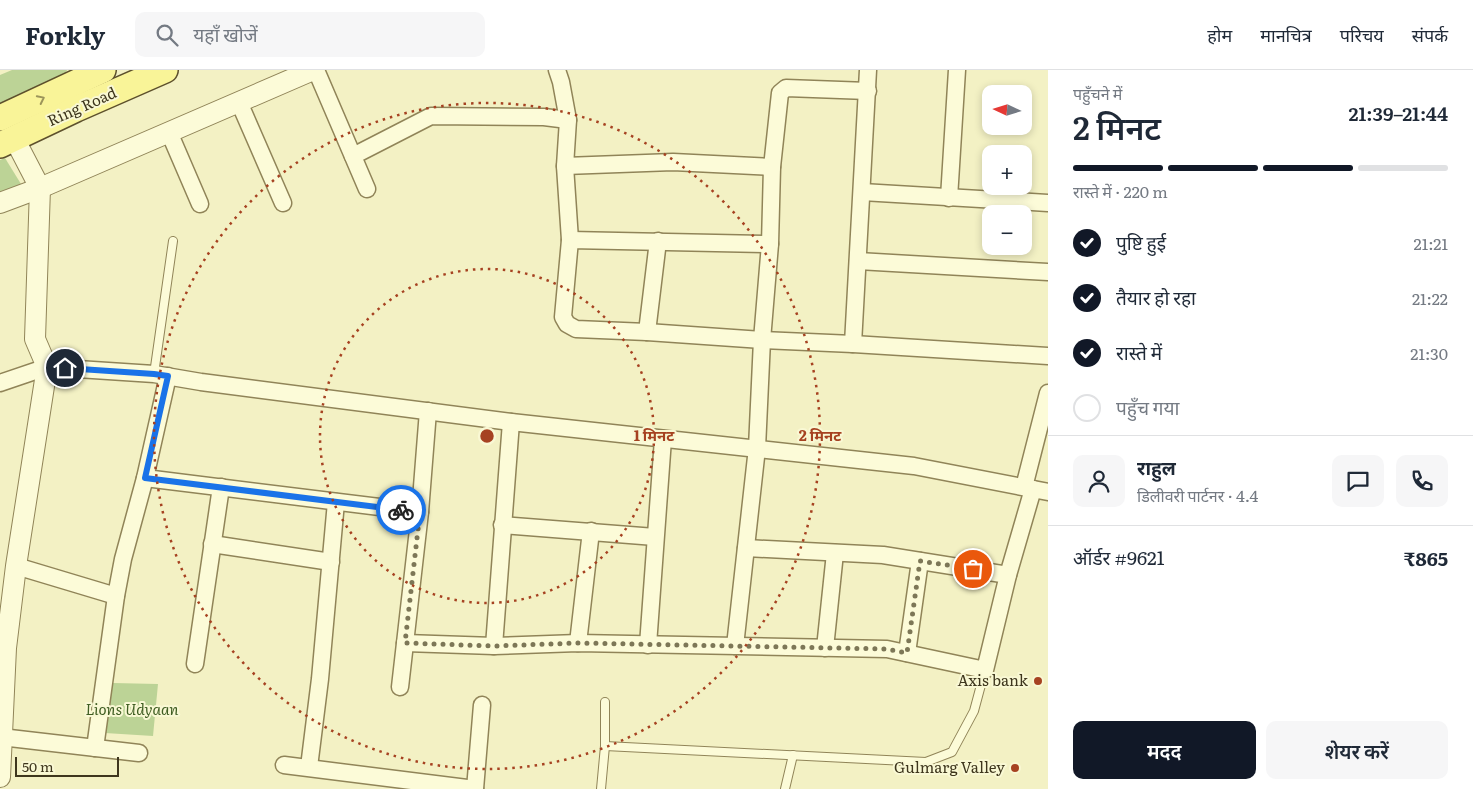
<!DOCTYPE html>
<html lang="hi">
<head>
<meta charset="utf-8">
<style>
	:root { --surface:#fff; --page:#f6f6f7; --text:#1f2937; --muted:#747a83; --line:#e0e1e3; --accent:#111827 }
	body { margin:0; font-family:Literata,"Noto Sans Devanagari",serif; background:var(--page); color:var(--text); height:100vh; display:flex; flex-direction:column; font-size:19px; white-space:nowrap }
	* { box-sizing:border-box; margin:0 }
	p { font-size:16px; color:var(--muted) }
	.icon { flex:none; width:28px; height:28px; fill:none; stroke:currentColor; stroke-width:2; stroke-linecap:round; stroke-linejoin:round }
	.map { position:relative; flex:1; overflow:hidden }
	.side { display:flex; flex-direction:column; background:var(--surface); width:425px }
	.side>* { flex:none }
	.needle { width:32px; rotate:274deg }
	.buttons { position:absolute; left:982px; top:15px; display:grid; gap:10px }
	.buttons a { display:grid; place-items:center; width:50px; height:50px; border-radius:10px; background:var(--surface); box-shadow:0 2px 8px #0003; font-size:25px }
	.scale { position:absolute; left:15px; bottom:12px; width:104px; box-sizing:border-box; padding-left:5px; border:2px solid #3e361d; border-top:0; font-size:14px; line-height:18px; white-space:nowrap; color:#3e361d; -webkit-text-stroke:4px #f9f8d4; paint-order:stroke }
	.pin { position:absolute; display:grid; place-items:center; width:42px; height:42px; color:#fff; margin:-21px; border:2px solid #fff; border-radius:50%; box-shadow:0 1px 5px #0007 }
	.courier { position:absolute; display:grid; place-items:center; width:50px; height:50px; margin:-25px; border:4px solid #1a73e8; border-radius:50%; background:#fff; color:#222; box-shadow:0 1px 6px #0007 }
	.head em { font-style:normal; font-weight:600 }
	.head div { display:flex; flex-direction:column-reverse }
	.head { display:flex; align-items:center; justify-content:space-between; height:85px; padding:0 25px }
	h1 { font-size:32px; font-weight:600; line-height:38px }
	.bar { display:grid; grid-template-columns:repeat(4,1fr); gap:8px 5px; align-content:center; height:60px; padding:0 25px }
	.bar i { height:6px; border-radius:4px; background:var(--line) }
	.bar .selected { background:var(--accent) }
	.bar p { grid-column:span 4 }
	.line { display:flex; align-items:center; gap:12px; padding:0 25px; border-top:1px solid var(--line) }
	.line div { flex:1 }
	.round { display:grid; place-items:center; flex:none; width:52px; height:52px; border-radius:10px; background:var(--page) }
	ol { padding:0 25px; list-style:none }
	li { display:flex; align-items:center; gap:15px; height:55px }
	li p { margin-inline-start:auto }
	li .icon { padding:5px; border-radius:50%; background:var(--accent); color:#fff; stroke-width:4 }
	li:last-child { color:var(--muted) }
	li i { width:28px; height:28px; border:2px solid var(--line); border-radius:50% }
	.action { display:flex; gap:10px; margin-top:auto; padding:10px 25px }
	.action a { flex:1; height:58px; border-radius:10px; background:var(--accent); color:#fff; font-size:20px; font-weight:600; line-height:58px; text-align:center }
	.action a+a { background:var(--page); color:var(--text) }
	header { display:flex; align-items:center; gap:30px; box-sizing:border-box; height:70px; padding:0 25px; background:var(--surface); border-bottom:1px solid var(--line) }
	header strong { font-size:24px }
	nav { display:flex; gap:28px; margin-inline-start:auto; font-size:18px }
	.search { width:350px; height:45px; background:var(--page); display:flex; align-items:center; gap:12px; box-sizing:border-box; padding:0 18px; border-radius:10px; color:var(--muted); font-size:19px }
	main { display:flex; flex:1; min-height:0 }
	.map>svg:first-child { display:block }
	.green { fill:#bcd396 }
	.lines { fill:none; stroke-linecap:round; stroke-linejoin:round }
	.service-casing { stroke:#908458; stroke-width:10 }
	.minor-casing { stroke:#908458; stroke-width:19 }
	.tertiary-casing { stroke:#908458; stroke-width:22 }
	.primary-casing { stroke:#5d502c; stroke-width:28 }
	.service { stroke:#fcfbd8; stroke-width:8 }
	.minor { stroke:#fcfbd8; stroke-width:16 }
	.tertiary { stroke:#fcfbd8; stroke-width:20 }
	.primary { stroke:#f9f498; stroke-width:25 }
	.oneway { stroke:#9c955a }
	.done { stroke:#7d7757; stroke-width:5; stroke-dasharray:0 9 }
	.route { stroke:#1a73e8; stroke-width:6 }
	.ring { fill:none; stroke:#a64221; stroke-width:2.5; stroke-dasharray:2.5 5 }
	.poi-dot { fill:#a64221; stroke:#f9f8d4; stroke-width:2 }
	.labels { text-anchor:middle; stroke-width:4; stroke-linejoin:round; paint-order:stroke }
	.street-label { font-size:15px; fill:#3e361d; stroke:#f9f8d4 }
	.poi-label { font-size:15px; fill:#3e361d; stroke:#f9f8d4; text-anchor:end }
	.park-label { font-size:15px; font-style:italic; fill:#3f5d22; stroke:#f9f8d4 }
	.centre { fill:#a64221; stroke:#f9f8d4; stroke-width:2.5 }
	.ring-label { font-size:15px; text-anchor:middle; font-weight:bold; fill:#a64221; stroke:#f9f8d4; stroke-width:4; stroke-linejoin:round; paint-order:stroke }
</style>
</head>
<body>
<header>
<strong>Forkly</strong>
<div class="search"><svg class="icon" aria-label="search" viewBox="0 0 24 24"><circle cx="10" cy="10" r="6"/><path d="M15 15l6 6"/></svg>यहाँ खोजें</div>
<nav><a>होम</a><a>मानचित्र</a><a>परिचय</a><a>संपर्क</a></nav>
</header>
<main>
<div class="map">
<svg width="1048" height="719" viewBox="0 0 1048 719">
	<rect width="100%" height="100%" fill="#f3f1c4"/>
	<g class="green">
		<path d="M12,0H67L61,13L0,36V5Z"/>
		<path d="M5,88L21,114L0,122V90Z"/>
		<path d="M113,613L158,614L153,666L105,663Z"/>
	</g>
	<g class="lines">
		<g class="service-casing">
			<g id="service">
				<path d="M154,304L173,171"/>
				<path d="M605,676L926,692L952,682L974,641L985,600"/>
				<path d="M601,719L605,676V632"/>
				<path d="M785,719L793,685"/>
			</g>
		</g>
		<g class="minor-casing">
			<g id="minor">
				<path d="M316,0L367,119"/>
				<path d="M557,0L561,12L568,50L565,96L673,92L772,97"/>
				<path d="M239,32L283,133"/>
				<path d="M169,62L200,134"/>
				<path d="M353,86L431,46L544,47L568,50"/>
				<path d="M565,96L570,170"/>
				<path d="M862,122L1048,133"/>
				<path d="M949,128L957,0"/>
				<path d="M770,174L570,170L563,247L567,254L576,259L647,262L762,270L853,274L1048,286"/>
				<path d="M858,191L1048,202"/>
				<path d="M647,262L658,171"/>
				<path d="M853,274L868,0"/>
				<path d="M0,313L47,297L154,304L201,312L511,352L914,396L1048,422"/>
				<path d="M145,408L420,442"/>
				<path d="M1024,417L1048,323"/>
				<path d="M502,455L655,467"/>
				<path d="M212,474L331,492"/>
				<path d="M746,478L883,485L1008,505"/>
				<path d="M16,496L116,526"/>
				<path d="M405,573L494,576L578,573L887,579L985,600L1008,505L1033,419"/>
				<path d="M578,573L591,461"/>
				<path d="M648,575L663,369"/>
				<path d="M494,576L511,352"/>
				<path d="M735,576L757,378L762,270L770,174L772,97L780,23L786,18L868,21"/>
				<path d="M825,578L835,483"/>
				<path d="M907,583L920,491"/>
				<path d="M195,594L221,417"/>
				<path d="M400,617L420,442L428,341"/>
				<path d="M1,667L139,683"/>
				<path d="M95,678L116,526L123,489L145,408L168,306"/>
				<path d="M284,695L475,719"/>
				<path d="M309,697L320,609L336,432"/>
				<path d="M475,719L482,635"/>
			</g>
		</g>
		<g class="tertiary-casing">
			<g id="tertiary">
				<path d="M0,133L40,118L313,0"/>
				<path d="M0,707L6,578L16,496L47,297L35,269L40,118L14,68"/>
			</g>
		</g>
		<g class="primary-casing">
			<g id="primary">
				<path d="M0,48L103,0"/>
				<path d="M0,75L76,39L165,0"/>
			</g>
		</g>
		<use href="#service" class="service"/>
		<use href="#minor" class="minor"/>
		<use href="#tertiary" class="tertiary"/>
		<use href="#primary" class="primary"/>
	</g>
	<defs><path id="oneway-chevron" d="M-2-3.5L2.5 0L-2 3.5" fill="none" stroke-width="1.6" stroke-linecap="round" stroke-linejoin="round" transform="scale(1.25)"/></defs>
	<use class="oneway" href="#oneway-chevron" transform="translate(41 29) rotate(-26)"/>
	<g class="lines">
		<path class="done" d="M401,440L420,442L405,573L494,576L578,573L887,579L907,583L920,491L973,499"/>
		<path class="route" d="M65,298L154,304L168,306L145,408L401,440"/>
	</g>
	<g class="ring">
		<circle cx="487" cy="366" r="167"/>
		<circle cx="487" cy="366" r="333"/>
	</g>
	<g class="poi-dot">
		<circle cx="1038" cy="611" r="5"/>
		<circle cx="1015" cy="698" r="5"/>
	</g>
	<g class="labels">
		<g class="street-label">
			<text transform="translate(82 37) rotate(-24)" y="5">Ring Road</text>
		</g>
		<g class="poi-label">
			<text x="1028" y="616">Axis bank</text>
			<text x="1005" y="703">Gulmarg Valley</text>
		</g>
		<g class="park-label">
			<text x="132" y="645">Lions Udyaan</text>
		</g>
	</g>
	<circle cx="487" cy="366" r="8" class="centre"/>
	<g class="ring-label">
		<text x="654" y="371">1 मिनट</text>
		<text x="820" y="371">2 मिनट</text>
	</g>
</svg>
<div class="buttons">
<a><svg class="needle" viewBox="-14 -14 28 28"><path d="M0-13l5 13h-10z" fill="#e53935"/><path d="M0 13l5-13h-10z" fill="#747a83"/></svg></a>
<a>+</a>
<a>−</a>
</div>
<div class="scale">50 m</div>
<div class="pin" style="left:973px;top:499px;background:#ea580c"><svg class="icon" aria-label="bag" viewBox="0 0 24 24"><path d="M5 8h14l-1 12H6zM9 8a3 3 0 0 1 6 0"/></svg></div>
<div class="pin" style="left:65px;top:298px;background:#1f2937"><svg class="icon" aria-label="home" viewBox="0 0 24 24"><path d="M3 11l9-7 9 7M6 9v11h12V9"/></svg></div>
<div class="courier" style="left:401px;top:440px"><svg class="icon" aria-label="bike" viewBox="0 0 24 24"><circle cx="6" cy="16" r="4"/><circle cx="18" cy="16" r="4"/><path d="M6 16l4-8h5l3 8M10 8l3 8H6M13 5h3"/></svg></div>
</div>
<section class="side">
<div class="head"><div><h1>2 मिनट</h1><p>पहुँचने में</p></div><em>21:39–21:44</em></div>
<div class="bar"><i class="selected"></i><i class="selected"></i><i class="selected"></i><i></i><p>रास्ते में · 220 m</p></div>
<ol>
<li><svg class="icon" aria-label="check" viewBox="0 0 24 24"><path d="M5 12l5 5 9-10"/></svg>पुष्टि हुई<p>21:21</p></li>
<li><svg class="icon" aria-label="check" viewBox="0 0 24 24"><path d="M5 12l5 5 9-10"/></svg>तैयार हो रहा<p>21:22</p></li>
<li><svg class="icon" aria-label="check" viewBox="0 0 24 24"><path d="M5 12l5 5 9-10"/></svg>रास्ते में<p>21:30</p></li>
<li><i></i>पहुँच गया</li>
</ol>
<div class="line" style="height:90px"><a class="round"><svg class="icon" aria-label="person" viewBox="0 0 24 24"><circle cx="12" cy="8" r="4"/><path d="M4 21q1-7 8-7t8 7"/></svg></a><div><b>राहुल</b><p>डिलीवरी पार्टनर · 4.4</p></div><a class="round"><svg class="icon" aria-label="chat" viewBox="0 0 24 24"><path d="M4 5h16v11H9l-5 4z"/></svg></a><a class="round"><svg class="icon" aria-label="phone" viewBox="0 0 24 24"><path d="M5 4h4l2 5-3 2q2 4 5 5l2-3 5 2v4C11 20 4 13 5 4z"/></svg></a></div>
<div class="line" style="height:65px"><div>ऑर्डर #9621</div><b>₹865</b></div>
<div class="action"><a>मदद</a><a>शेयर करें</a></div>
</section>
</main>
</body>
</html>
